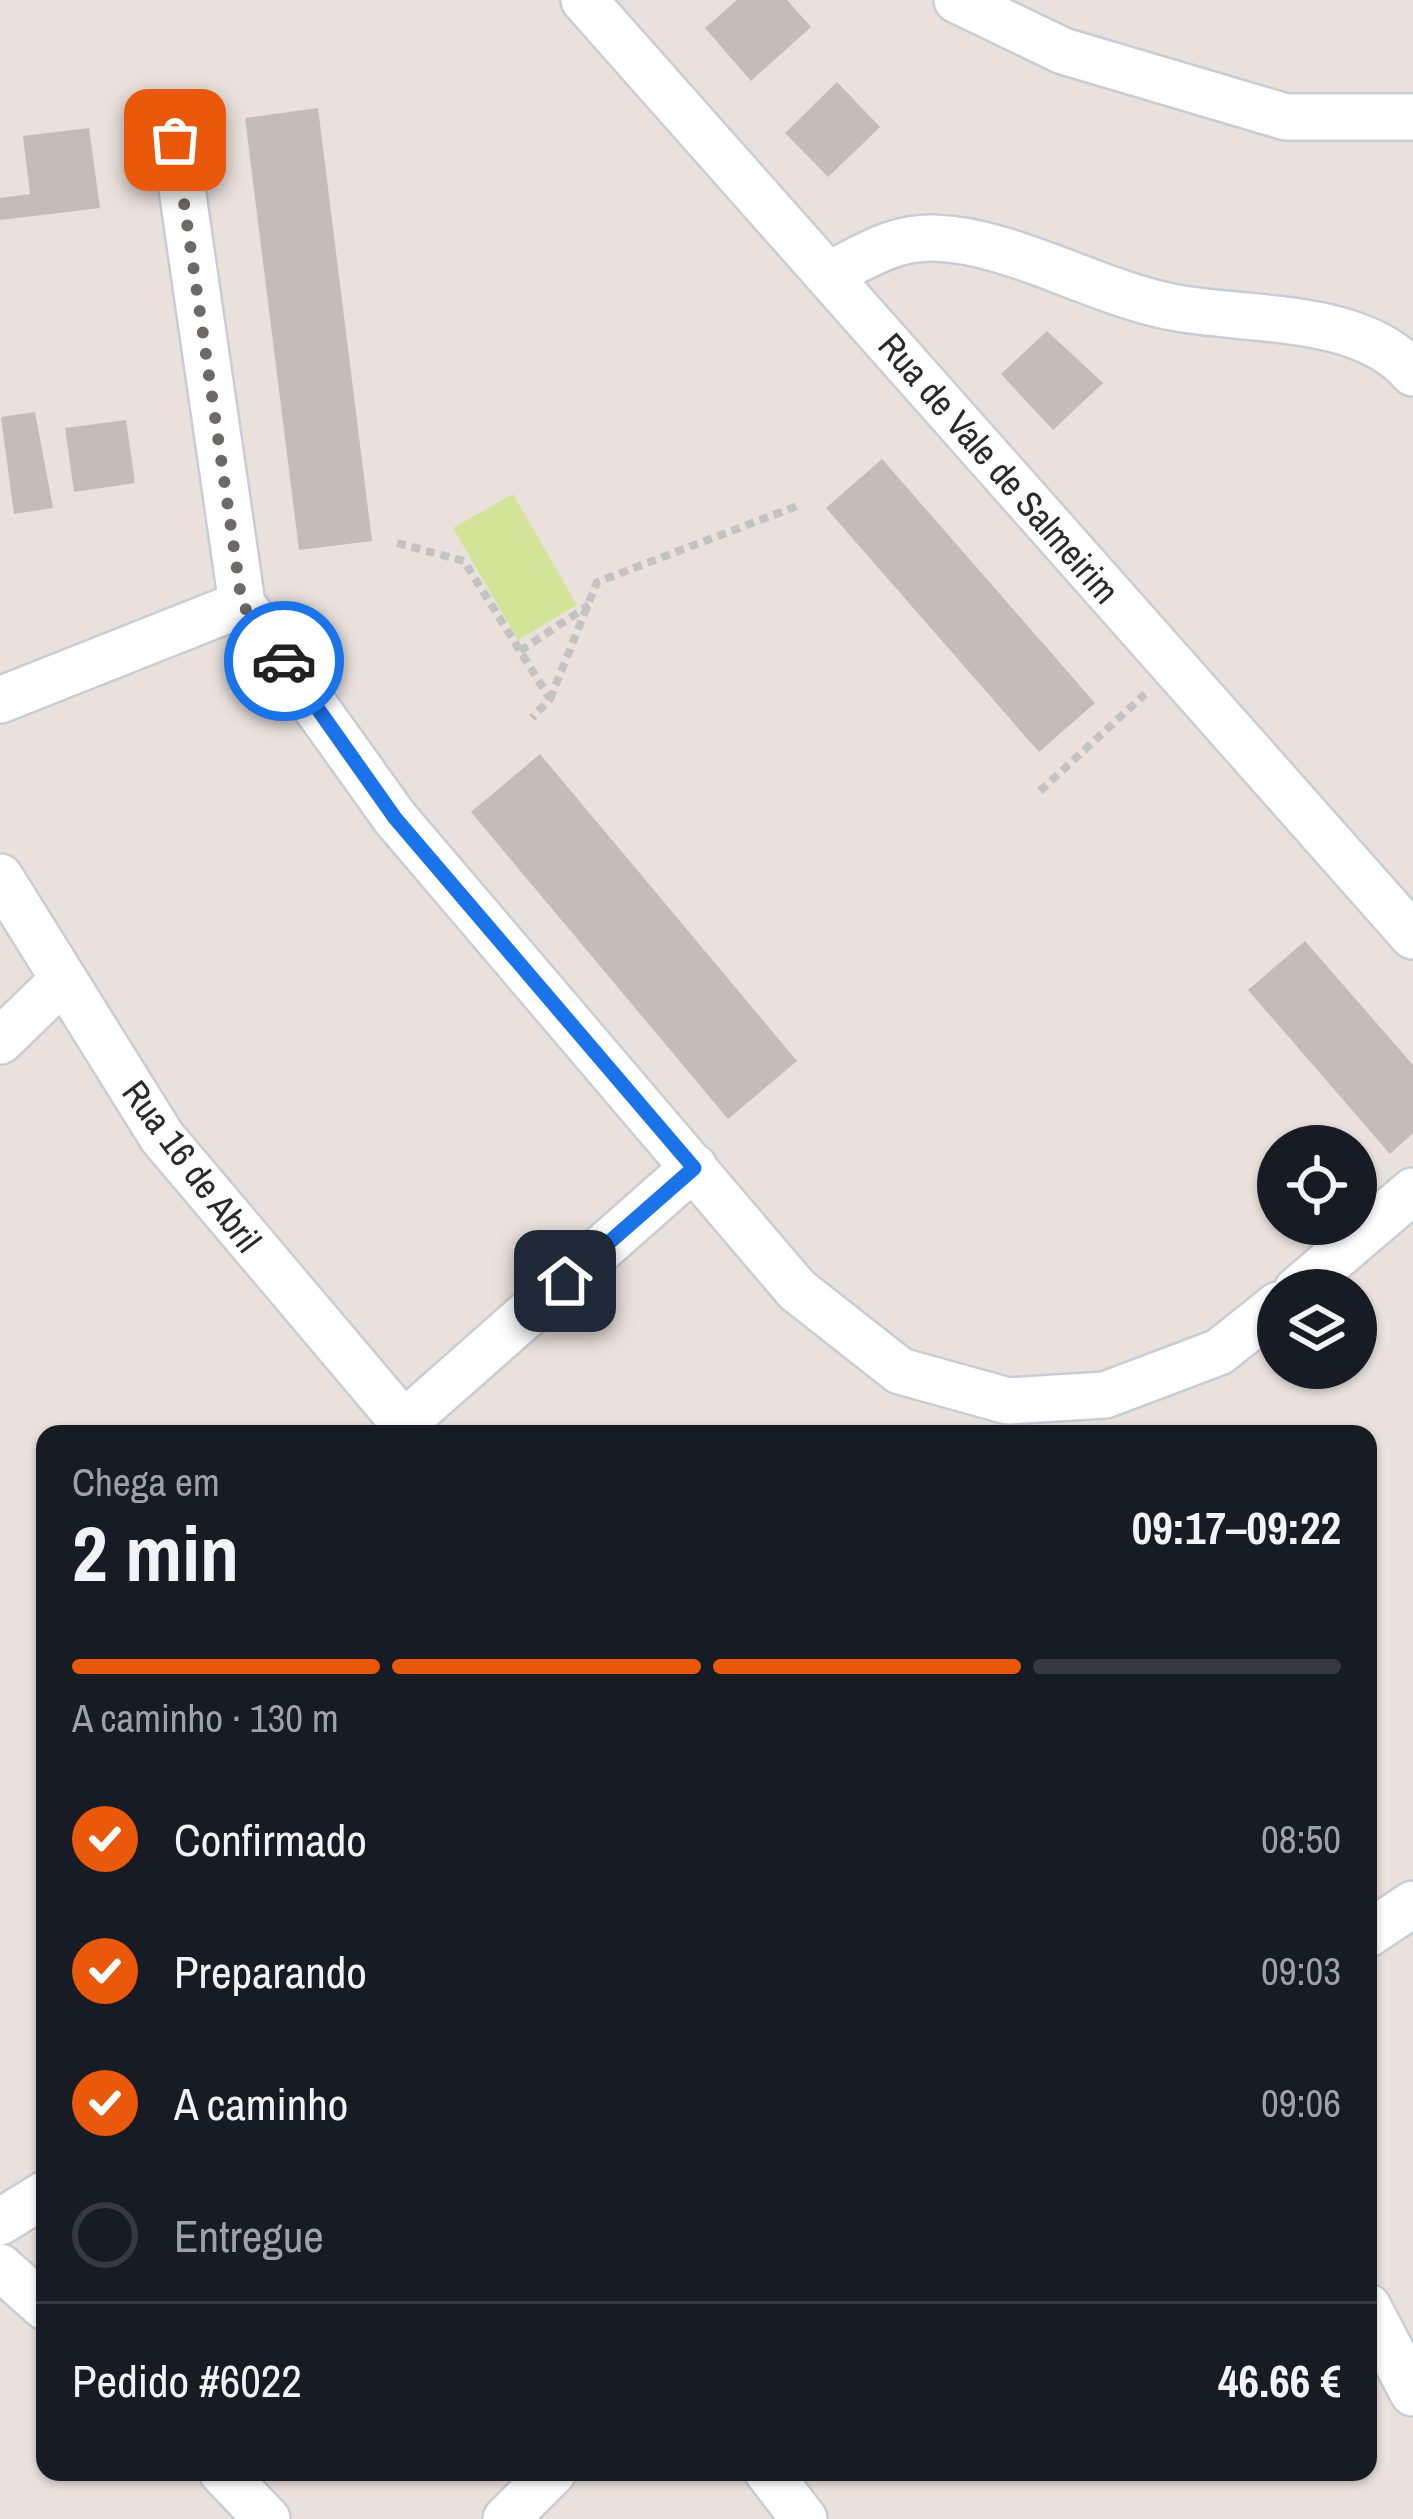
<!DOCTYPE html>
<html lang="pt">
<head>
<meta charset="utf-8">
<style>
	:root { --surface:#171b24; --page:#242831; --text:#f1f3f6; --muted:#9ea1a6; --line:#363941; --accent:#ea580c }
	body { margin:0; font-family:"Archivo Narrow",sans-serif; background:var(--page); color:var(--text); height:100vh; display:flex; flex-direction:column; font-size:45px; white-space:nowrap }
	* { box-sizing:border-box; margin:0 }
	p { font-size:39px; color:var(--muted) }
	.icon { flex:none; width:66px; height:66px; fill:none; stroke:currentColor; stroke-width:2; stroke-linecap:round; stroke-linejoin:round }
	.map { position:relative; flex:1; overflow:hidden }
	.sheet { position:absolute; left:36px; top:1425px; width:1341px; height:1056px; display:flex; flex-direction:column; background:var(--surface); border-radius:24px; box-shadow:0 3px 9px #0004 }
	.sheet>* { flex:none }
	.fabs { position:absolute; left:1257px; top:1125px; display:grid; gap:24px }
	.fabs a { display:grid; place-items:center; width:120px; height:120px; border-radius:50%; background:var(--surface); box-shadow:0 3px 9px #0004; font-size:60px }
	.pin { position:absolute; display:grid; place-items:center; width:102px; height:102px; color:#fff; margin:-51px; border-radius:24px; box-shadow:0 6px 18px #0006 }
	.courier { position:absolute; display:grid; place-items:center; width:120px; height:120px; margin:-60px; border:9px solid #1a73e8; border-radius:50%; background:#fff; color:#222; box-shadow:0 3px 15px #0007 }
	.summary em { font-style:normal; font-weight:700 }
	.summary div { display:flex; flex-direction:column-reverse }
	.summary { display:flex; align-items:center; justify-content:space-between; height:204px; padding:0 36px }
	h1 { font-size:78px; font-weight:700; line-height:90px }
	.bar { display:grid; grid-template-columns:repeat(4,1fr); gap:18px 12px; align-content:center; height:144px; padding:0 36px }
	.bar i { height:15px; border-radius:9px; background:var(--line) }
	.bar .selected { background:var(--accent) }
	.bar p { grid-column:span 4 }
	.line { display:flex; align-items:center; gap:30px; padding:0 36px; border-top:3px solid var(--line) }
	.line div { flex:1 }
	ol { padding:0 36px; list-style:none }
	li { display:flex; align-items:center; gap:36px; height:132px }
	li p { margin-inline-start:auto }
	li .icon { padding:12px; border-radius:50%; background:var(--accent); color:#fff; stroke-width:4 }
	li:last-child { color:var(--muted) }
	li i { width:66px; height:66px; border:6px solid var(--line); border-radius:50% }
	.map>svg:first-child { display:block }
	.pitch { fill:#d3e498 }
	.building { fill:#c3bcb7 }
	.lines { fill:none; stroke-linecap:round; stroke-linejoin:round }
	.minor-casing { stroke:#c7cdd6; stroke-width:50 }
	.path { stroke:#c3c3c3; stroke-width:8; stroke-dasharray:9 6; stroke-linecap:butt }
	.minor { stroke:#fff; stroke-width:45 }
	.done { stroke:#6d6968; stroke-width:12; stroke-dasharray:0 21.6 }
	.route { stroke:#1a73e8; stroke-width:15 }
	.labels { text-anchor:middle; stroke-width:9; stroke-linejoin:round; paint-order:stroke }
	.street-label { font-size:36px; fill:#292929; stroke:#fff }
</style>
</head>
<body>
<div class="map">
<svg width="1413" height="2519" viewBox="0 0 1413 2519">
	<rect width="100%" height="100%" fill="#eae1dc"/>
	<path class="pitch" d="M513,494L577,605L518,640L453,528Z"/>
	<g class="building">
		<path d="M737,0H787L811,27L751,81L705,28Z"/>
		<path d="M837,82L880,127L828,177L785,133Z"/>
		<path d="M318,108L372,541L299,550L245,118Z"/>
		<path d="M89,128L100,208L0,220V198L30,194L23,136Z"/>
		<path d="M1047,331L1103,383L1053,430L1001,374Z"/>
		<path d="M35,412L53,508L14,514L1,417Z"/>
		<path d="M126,420L135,483L74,492L65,428Z"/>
		<path d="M882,459L1095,703L1039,752L826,508Z"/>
		<path d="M540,754L797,1061L728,1119L471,812Z"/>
		<path d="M1305,941L1413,1065V1133L1390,1154L1248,990Z"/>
	</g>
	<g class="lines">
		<g class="minor-casing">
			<g id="minor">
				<path d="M584,0L1413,936"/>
				<path d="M957,0L1063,51L1286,117H1413"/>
				<path d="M175,140L242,604L395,818L797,1290L900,1371L1008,1401L1105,1395L1219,1352L1278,1305"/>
				<path d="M832,273C866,256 894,237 934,238C1011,240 1094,292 1172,307C1247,322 1360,311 1413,373"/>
				<path d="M0,700L242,604"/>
				<path d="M0,877L162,1137L413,1434"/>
				<path d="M0,1041L63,980"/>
				<path d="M1297,1290L1413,1191"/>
				<path d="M405,1422L694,1167"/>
				<path d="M1368,1934L1413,1904"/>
				<path d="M0,2222L45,2194"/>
				<path d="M0,2267L45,2307"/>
				<path d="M1368,2307L1413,2393"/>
				<path d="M222,2472L267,2519"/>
				<path d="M768,2472L804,2519"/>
				<path d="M506,2519L553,2472"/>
			</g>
		</g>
		<g class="path">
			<path d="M397,543L464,561L550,699L532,718"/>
			<path d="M520,651L589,605"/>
			<path d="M550,699L597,582L797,506"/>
			<path d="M1040,791L1145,694"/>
		</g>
		<use href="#minor" class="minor"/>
	</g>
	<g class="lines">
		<path class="done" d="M175,140L242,604L284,661"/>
		<path class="route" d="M284,661L395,818L694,1168L565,1281"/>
	</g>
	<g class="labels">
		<g class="street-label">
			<text transform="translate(999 468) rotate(49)" y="13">Rua de Vale de Salmeirim</text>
			<text transform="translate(192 1166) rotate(53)" y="13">Rua 16 de Abril</text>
		</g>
	</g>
</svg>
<div class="fabs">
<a><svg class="icon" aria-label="locate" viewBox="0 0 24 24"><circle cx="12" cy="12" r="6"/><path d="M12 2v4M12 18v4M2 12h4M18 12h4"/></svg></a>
<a><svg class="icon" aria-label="layers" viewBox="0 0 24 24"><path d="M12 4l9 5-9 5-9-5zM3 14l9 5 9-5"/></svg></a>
</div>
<div class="pin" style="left:175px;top:140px;background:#ea580c"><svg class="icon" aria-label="bag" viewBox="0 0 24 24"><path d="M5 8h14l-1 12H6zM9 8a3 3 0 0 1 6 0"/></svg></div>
<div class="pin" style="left:565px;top:1281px;background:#1f2937"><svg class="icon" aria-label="home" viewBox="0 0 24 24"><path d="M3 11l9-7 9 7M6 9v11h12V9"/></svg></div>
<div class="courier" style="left:284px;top:661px"><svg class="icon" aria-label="car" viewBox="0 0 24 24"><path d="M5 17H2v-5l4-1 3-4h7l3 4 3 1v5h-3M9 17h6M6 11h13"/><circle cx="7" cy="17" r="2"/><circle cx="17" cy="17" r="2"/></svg></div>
<section class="sheet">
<div class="summary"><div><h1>2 min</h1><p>Chega em</p></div><em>09:17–09:22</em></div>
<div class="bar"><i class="selected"></i><i class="selected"></i><i class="selected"></i><i></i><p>A caminho · 130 m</p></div>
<ol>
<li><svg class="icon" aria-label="check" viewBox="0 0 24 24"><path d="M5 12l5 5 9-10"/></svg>Confirmado<p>08:50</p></li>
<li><svg class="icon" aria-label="check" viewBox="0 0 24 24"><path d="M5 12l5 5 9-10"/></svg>Preparando<p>09:03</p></li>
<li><svg class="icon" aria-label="check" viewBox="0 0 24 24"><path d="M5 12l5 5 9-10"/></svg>A caminho<p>09:06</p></li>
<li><i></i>Entregue</li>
</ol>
<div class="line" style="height:156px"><div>Pedido #6022</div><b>46.66 €</b></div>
</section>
</div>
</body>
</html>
